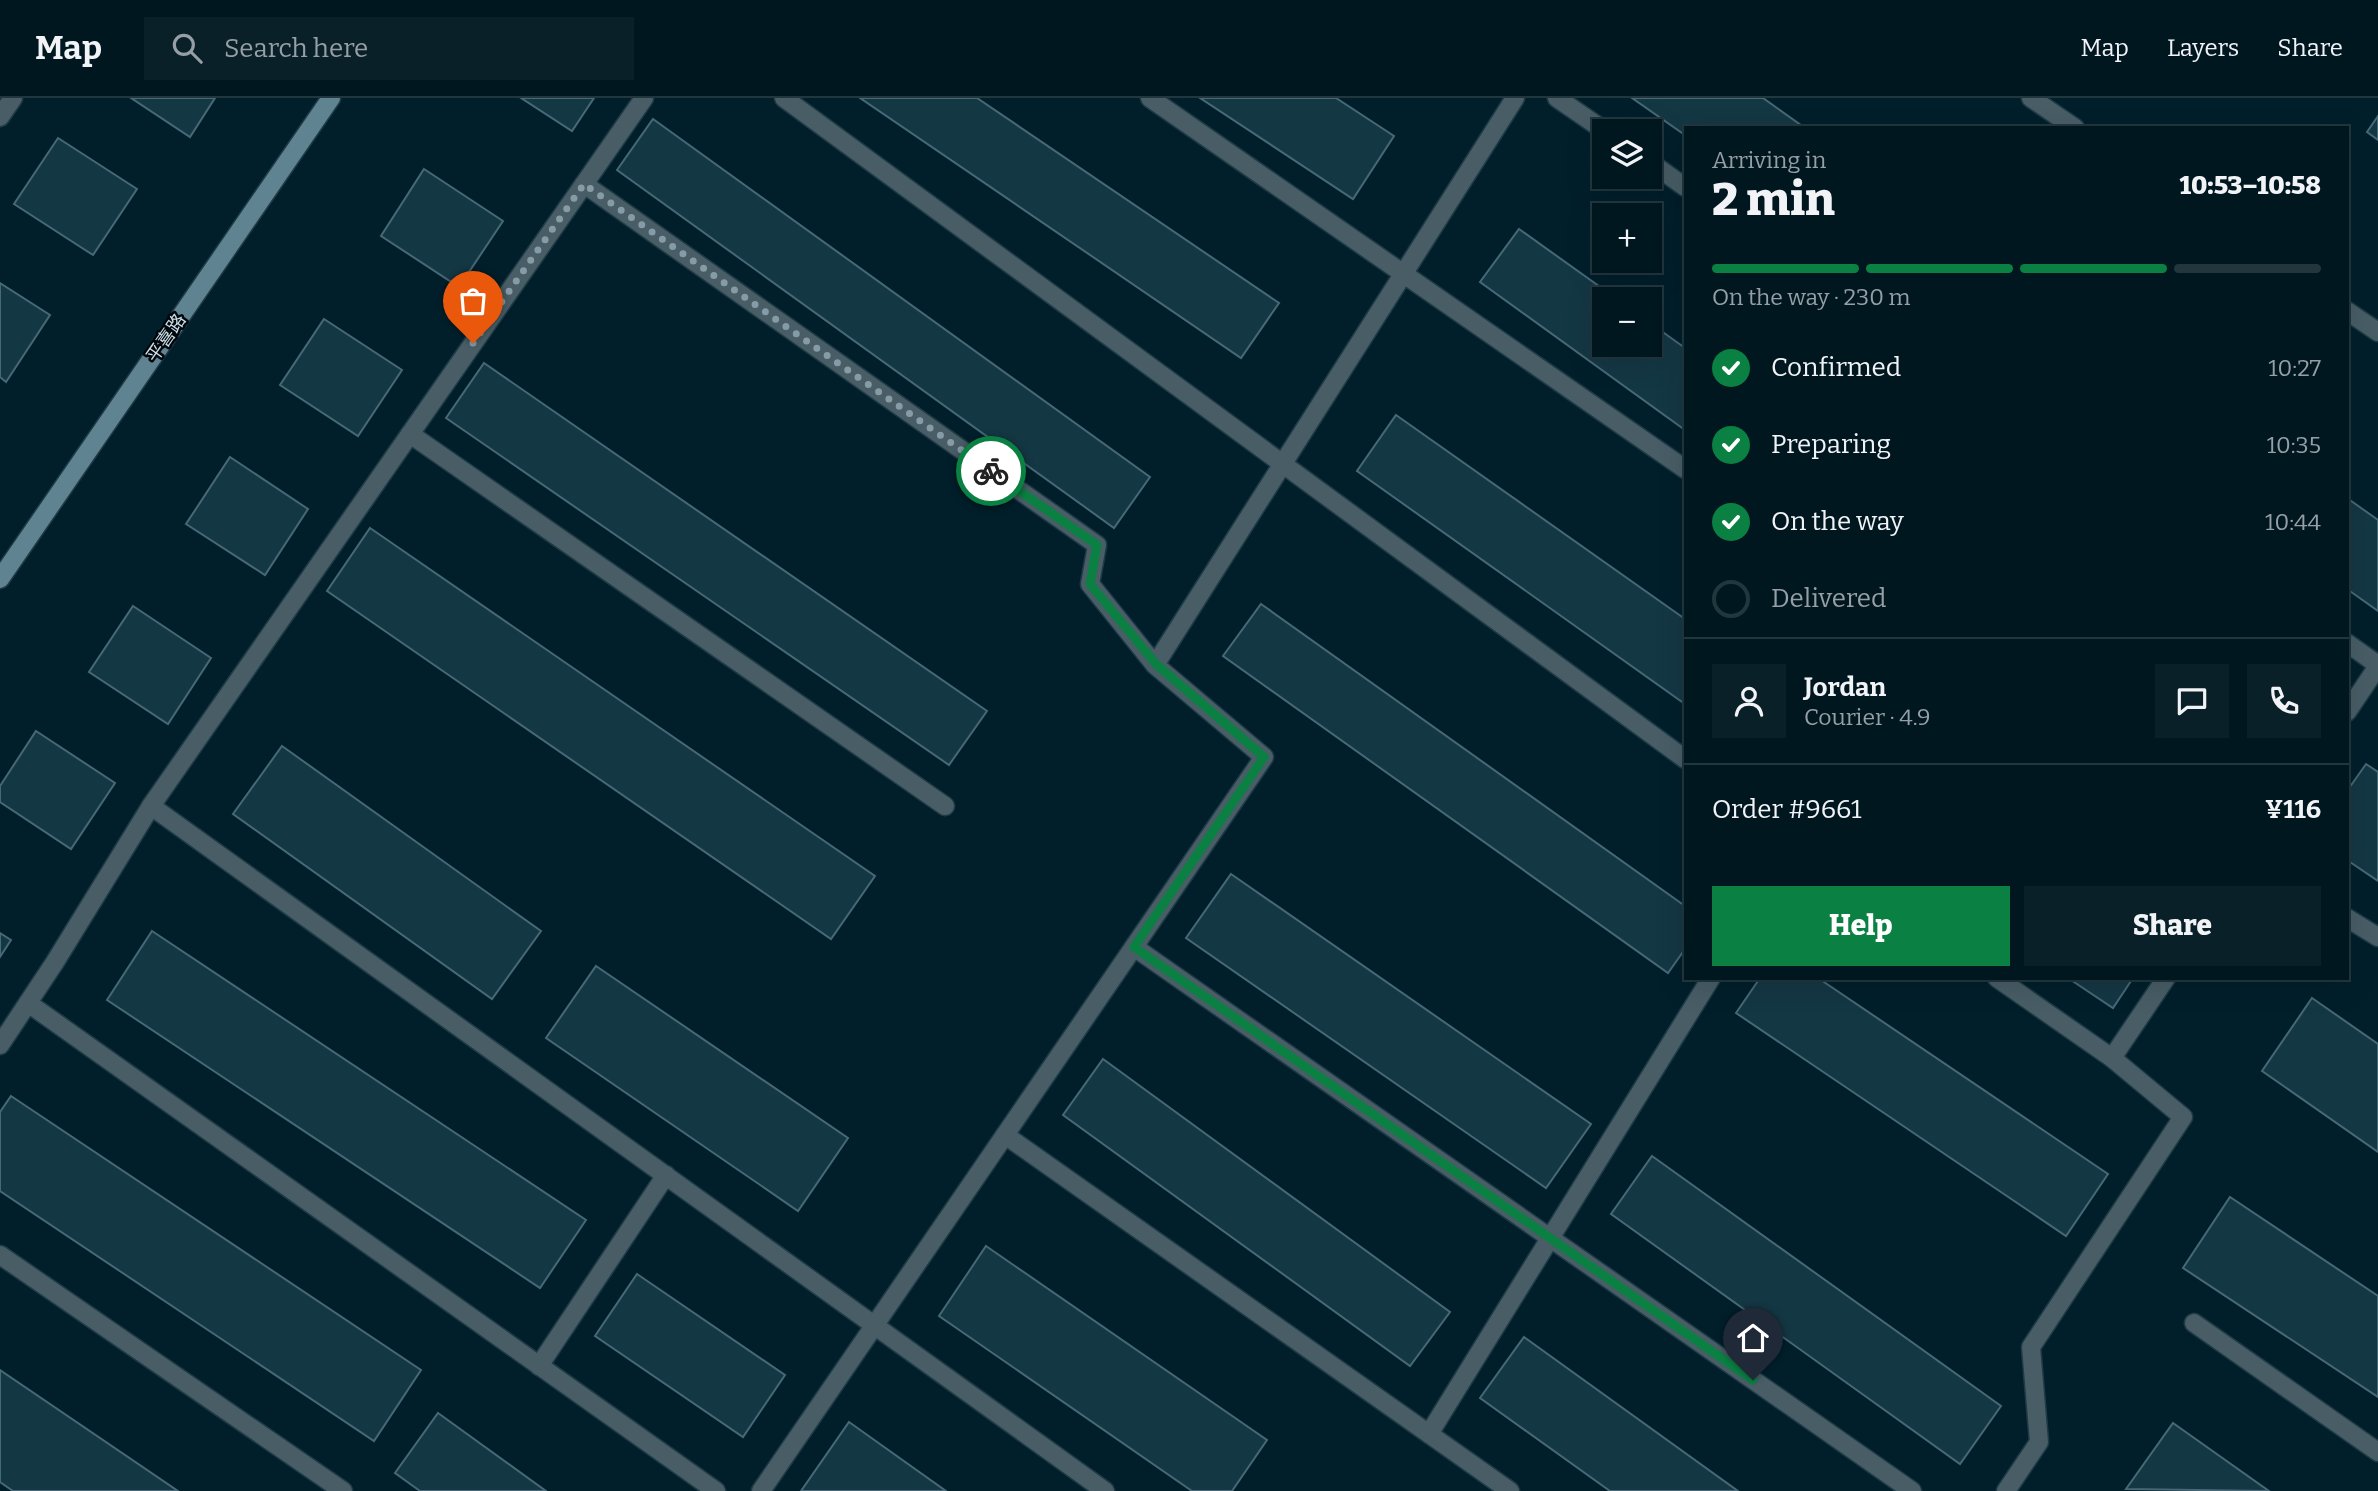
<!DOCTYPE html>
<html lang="en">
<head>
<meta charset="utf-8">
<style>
	:root { --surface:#001720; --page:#0a2029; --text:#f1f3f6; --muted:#959fa5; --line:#22363e; --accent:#0b8043 }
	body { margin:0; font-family:Bitter,"Noto Sans SC",serif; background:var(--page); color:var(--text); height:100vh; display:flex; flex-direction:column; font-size:26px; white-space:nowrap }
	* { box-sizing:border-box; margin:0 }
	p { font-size:23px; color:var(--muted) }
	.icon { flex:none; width:38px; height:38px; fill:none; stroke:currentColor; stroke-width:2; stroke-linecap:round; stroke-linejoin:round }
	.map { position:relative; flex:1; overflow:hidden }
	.details { position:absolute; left:1684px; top:28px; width:665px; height:854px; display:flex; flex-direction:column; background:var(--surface); border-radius:0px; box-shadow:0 7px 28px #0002,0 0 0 2px var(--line) }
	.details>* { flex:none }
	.tools { position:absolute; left:1592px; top:21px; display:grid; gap:14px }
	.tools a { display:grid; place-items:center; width:70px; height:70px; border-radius:0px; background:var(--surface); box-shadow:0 7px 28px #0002,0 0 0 2px var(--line); font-size:35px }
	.pin { position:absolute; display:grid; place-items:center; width:60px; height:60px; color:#fff; margin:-72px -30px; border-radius:50% 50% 50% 0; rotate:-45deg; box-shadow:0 0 7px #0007 }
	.pin .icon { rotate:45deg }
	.courier { position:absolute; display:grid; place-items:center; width:70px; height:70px; margin:-35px; border:5px solid #0b8043; border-radius:50%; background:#fff; color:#222; box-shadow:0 2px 9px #0007 }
	.head em { font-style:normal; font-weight:800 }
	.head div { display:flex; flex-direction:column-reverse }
	.head { display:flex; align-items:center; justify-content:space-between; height:119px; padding:0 28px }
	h1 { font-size:46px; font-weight:800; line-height:52px }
	.bar { display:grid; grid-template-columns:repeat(4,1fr); gap:10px 7px; align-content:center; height:84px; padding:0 28px }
	.bar i { height:9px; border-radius:5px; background:var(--line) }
	.bar .selected { background:var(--accent) }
	.bar p { grid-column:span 4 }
	.line { display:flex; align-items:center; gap:18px; padding:0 28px; border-top:2px solid var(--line) }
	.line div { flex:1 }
	.round { display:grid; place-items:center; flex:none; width:74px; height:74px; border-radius:0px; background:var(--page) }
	ol { padding:0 28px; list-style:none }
	li { display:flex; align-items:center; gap:21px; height:77px }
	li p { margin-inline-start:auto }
	li .icon { padding:7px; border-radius:50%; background:var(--accent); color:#fff; stroke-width:4 }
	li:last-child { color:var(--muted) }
	li i { width:38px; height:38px; border:4px solid var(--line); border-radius:50% }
	.action { display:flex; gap:14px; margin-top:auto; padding:14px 28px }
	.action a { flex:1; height:80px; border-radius:0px; background:var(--accent); color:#fff; font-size:28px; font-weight:800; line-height:80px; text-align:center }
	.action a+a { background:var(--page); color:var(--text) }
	header { display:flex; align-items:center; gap:42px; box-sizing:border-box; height:98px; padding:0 35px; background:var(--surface); border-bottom:2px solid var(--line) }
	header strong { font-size:33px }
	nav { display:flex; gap:38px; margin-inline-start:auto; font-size:24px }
	.search { width:490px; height:63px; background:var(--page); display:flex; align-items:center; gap:18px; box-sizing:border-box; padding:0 24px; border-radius:0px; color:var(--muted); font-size:26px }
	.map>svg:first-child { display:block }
	.building { fill:#143744; stroke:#466877; stroke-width:2 }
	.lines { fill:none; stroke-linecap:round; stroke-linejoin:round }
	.lane-casing { stroke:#1d3a45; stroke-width:21 }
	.street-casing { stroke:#1d3a45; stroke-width:21 }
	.secondary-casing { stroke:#1d3a45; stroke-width:21 }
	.lane { stroke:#485d66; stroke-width:18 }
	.street { stroke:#485d66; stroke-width:18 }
	.secondary { stroke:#608391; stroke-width:18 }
	.done { stroke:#859ca6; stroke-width:7; stroke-dasharray:0 12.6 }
	.route { stroke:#0b8043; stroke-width:9 }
	.labels { text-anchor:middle; stroke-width:5; stroke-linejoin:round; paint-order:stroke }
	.street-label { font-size:18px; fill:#cde0e8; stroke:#00070c }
</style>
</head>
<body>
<header>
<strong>Map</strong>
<div class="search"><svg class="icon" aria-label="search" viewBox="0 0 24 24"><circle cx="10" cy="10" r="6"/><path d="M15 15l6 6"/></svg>Search here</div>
<nav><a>Map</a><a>Layers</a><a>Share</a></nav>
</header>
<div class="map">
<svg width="2378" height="1393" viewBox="0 0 2378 1393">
	<rect width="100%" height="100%" fill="#001f2b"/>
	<g class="building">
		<path d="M131,0H215L190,39Z"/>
		<path d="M521,0H594L572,33Z"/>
		<path d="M860,0H977L1279,205L1241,260Z"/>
		<path d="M1200,0H1336L1394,38L1353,101Z"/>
		<path d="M1632,0H1763L1805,30H1685V37Z"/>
		<path d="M2378,18V42L2367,34Z"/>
		<path d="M653,21L1150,379L1114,430L617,72Z"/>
		<path d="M58,40L137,91L93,157L14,106Z"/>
		<path d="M424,71L503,123L459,189L381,138Z"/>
		<path d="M1519,131L1617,201H1605V247H1650V225L1685,250V332L1480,184Z"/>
		<path d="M0,185L50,217L6,284L0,279Z"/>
		<path d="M324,221L402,272L358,338L280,287Z"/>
		<path d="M484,265L987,613L949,667L446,320Z"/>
		<path d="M1396,317L1685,521V606L1357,373Z"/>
		<path d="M230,359L308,411L265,477L186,426Z"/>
		<path d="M2347,400L2378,422V513L2347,491Z"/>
		<path d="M370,430L875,778L831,841L327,493Z"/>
		<path d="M1261,506L1685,808V851L1668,875L1223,558Z"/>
		<path d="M133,508L211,560L168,626L89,574Z"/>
		<path d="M36,633L115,685L71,751L0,704V688Z"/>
		<path d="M282,648L541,833L492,901L233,716Z"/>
		<path d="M2366,666L2378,674V783L2347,762V693Z"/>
		<path d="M1231,776L1591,1026L1546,1090L1186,840Z"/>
		<path d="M152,833L586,1122L540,1190L107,902Z"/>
		<path d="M0,835L11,842L0,859Z"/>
		<path d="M596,868L848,1040L798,1113L546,940Z"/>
		<path d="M1760,880H1818L2108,1076L2066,1138L1736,915Z"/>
		<path d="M2068,880H2133L2113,910Z"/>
		<path d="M2312,900L2378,946V1054L2262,973Z"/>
		<path d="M1103,961L1450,1214L1410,1268L1063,1017Z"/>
		<path d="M11,998L421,1272L374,1343L0,1093V1014Z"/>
		<path d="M1652,1058L2001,1308L1960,1366L1611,1116Z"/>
		<path d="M2230,1099L2378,1198V1299L2183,1170Z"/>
		<path d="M986,1148L1267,1342L1232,1393H1192L939,1218Z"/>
		<path d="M637,1176L785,1277L743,1339L595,1238Z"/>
		<path d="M1524,1239L1738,1393H1610L1480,1300Z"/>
		<path d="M0,1272L178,1393H13L0,1384Z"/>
		<path d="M438,1315L546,1393H420L395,1375Z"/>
		<path d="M849,1324L946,1393H801Z"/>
		<path d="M2173,1325L2269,1393L2126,1391Z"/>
	</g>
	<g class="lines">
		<g class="lane-casing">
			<g id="lane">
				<path d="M784,0L1685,661"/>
				<path d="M1150,0L1685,371"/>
				<path d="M1557,0L1605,33"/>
				<path d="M0,19L13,0"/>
				<path d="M1650,64L1685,89"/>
				<path d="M584,86L1097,447L1090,486L1155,567"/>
				<path d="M410,336L945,708"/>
				<path d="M2347,545L2378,567"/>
				<path d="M2347,614L2378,568"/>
				<path d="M151,708L1105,1393"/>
				<path d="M2347,820L2378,839"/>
				<path d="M1134,849L1912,1393"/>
				<path d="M1997,880L2112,960"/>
				<path d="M28,905L716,1393"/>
				<path d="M0,947L55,864L151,708L644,0"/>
				<path d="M1005,1037L1510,1393"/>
				<path d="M0,1157L343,1393"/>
				<path d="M2194,1225L2378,1354"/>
				<path d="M539,1268L666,1077"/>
				<path d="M1429,1336L1711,880"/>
				<path d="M761,1393L1264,659L1155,567L1515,0"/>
				<path d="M2006,1393L2039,1344L2031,1249L2183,1019L2112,960L2166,880"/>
			</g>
		</g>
		<g class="street-casing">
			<g id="street">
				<path d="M2031,0L2075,30"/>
				<path d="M2347,213L2378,234"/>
			</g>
		</g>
		<g class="secondary-casing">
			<path id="secondary" d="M0,481L331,0"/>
		</g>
		<use href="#lane" class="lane"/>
		<use href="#street" class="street"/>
		<use href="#secondary" class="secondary"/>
	</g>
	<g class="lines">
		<path class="done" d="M473,245L584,86L991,373"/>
		<path class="route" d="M991,373L1097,447L1090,486L1156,566L1264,659L1134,849L1753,1282"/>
	</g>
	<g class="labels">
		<g class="street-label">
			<text transform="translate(166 240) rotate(-55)" y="6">平喜路</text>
		</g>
	</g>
</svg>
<div class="tools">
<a><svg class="icon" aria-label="layers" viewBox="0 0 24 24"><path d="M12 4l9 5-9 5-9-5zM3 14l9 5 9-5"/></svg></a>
<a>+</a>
<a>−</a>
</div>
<div class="pin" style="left:473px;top:245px;background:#ea580c"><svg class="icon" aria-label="bag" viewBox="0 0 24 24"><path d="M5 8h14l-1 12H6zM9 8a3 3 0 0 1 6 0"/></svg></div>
<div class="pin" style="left:1753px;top:1282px;background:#1f2937"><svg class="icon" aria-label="home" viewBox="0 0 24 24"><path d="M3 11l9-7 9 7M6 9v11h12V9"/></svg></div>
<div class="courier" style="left:991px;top:373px"><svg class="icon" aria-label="bike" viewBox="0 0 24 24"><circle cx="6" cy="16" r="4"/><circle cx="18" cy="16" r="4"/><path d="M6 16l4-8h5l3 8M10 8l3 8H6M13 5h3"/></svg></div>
<section class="details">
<div class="head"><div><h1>2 min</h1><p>Arriving in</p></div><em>10:53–10:58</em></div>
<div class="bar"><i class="selected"></i><i class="selected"></i><i class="selected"></i><i></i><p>On the way · 230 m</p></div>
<ol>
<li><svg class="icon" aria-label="check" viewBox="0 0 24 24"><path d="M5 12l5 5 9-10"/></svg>Confirmed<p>10:27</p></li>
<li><svg class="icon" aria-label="check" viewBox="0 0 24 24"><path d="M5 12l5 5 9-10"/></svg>Preparing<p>10:35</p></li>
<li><svg class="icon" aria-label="check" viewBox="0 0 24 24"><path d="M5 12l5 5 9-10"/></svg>On the way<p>10:44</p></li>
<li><i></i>Delivered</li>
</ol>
<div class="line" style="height:126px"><a class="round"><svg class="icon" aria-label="person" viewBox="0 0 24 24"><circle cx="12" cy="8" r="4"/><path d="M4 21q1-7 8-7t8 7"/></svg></a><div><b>Jordan</b><p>Courier · 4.9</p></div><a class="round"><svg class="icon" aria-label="chat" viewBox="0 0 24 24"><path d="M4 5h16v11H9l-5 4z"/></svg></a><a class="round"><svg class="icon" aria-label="phone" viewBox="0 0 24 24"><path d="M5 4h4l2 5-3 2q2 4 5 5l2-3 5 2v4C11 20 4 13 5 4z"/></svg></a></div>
<div class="line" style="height:91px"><div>Order #9661</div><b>¥116</b></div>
<div class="action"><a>Help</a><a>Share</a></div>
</section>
</div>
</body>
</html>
